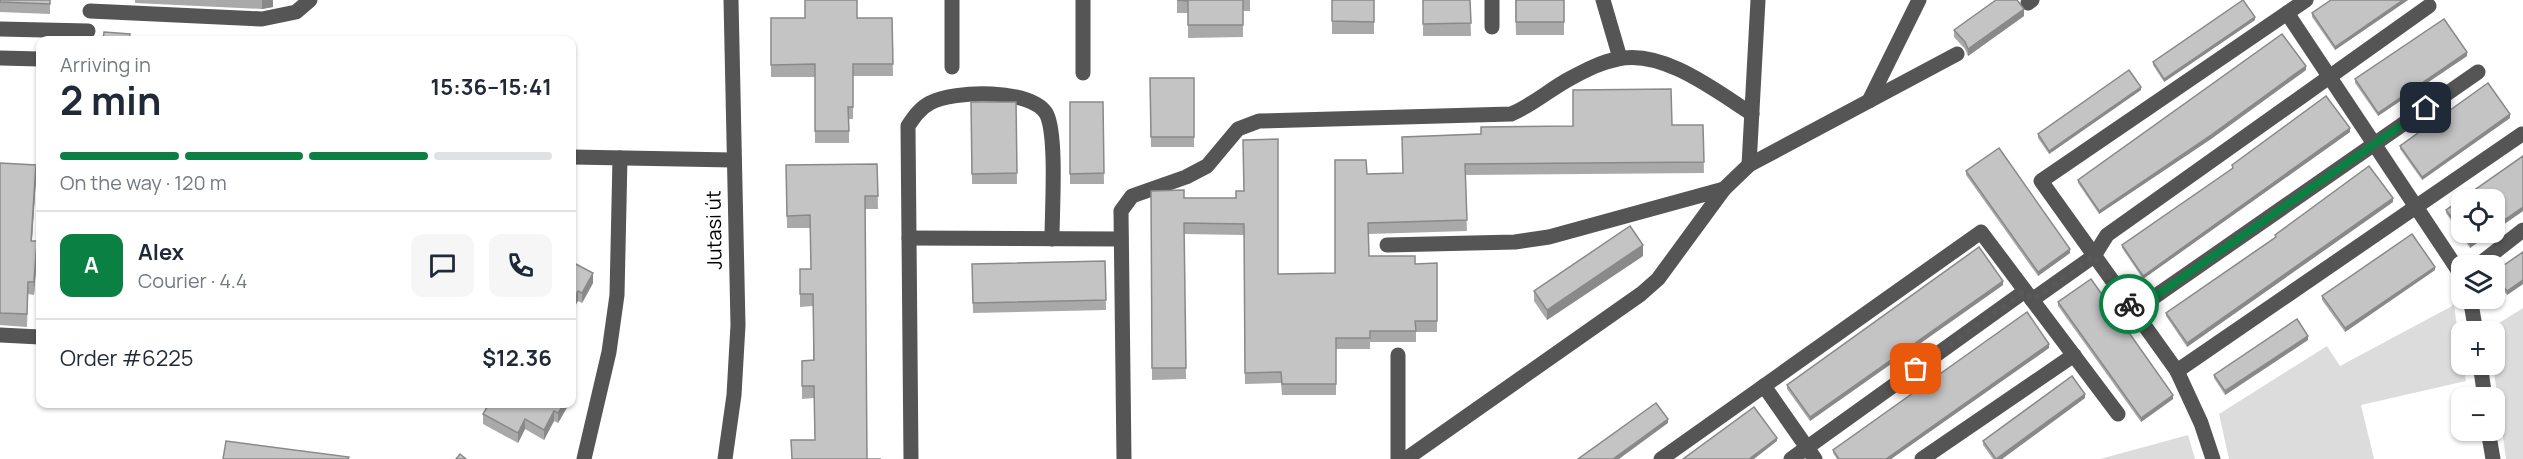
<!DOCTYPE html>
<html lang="en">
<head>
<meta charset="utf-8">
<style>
	:root { --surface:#fff; --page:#f6f6f7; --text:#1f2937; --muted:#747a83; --line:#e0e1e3; --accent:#0b8043 }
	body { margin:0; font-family:Manrope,sans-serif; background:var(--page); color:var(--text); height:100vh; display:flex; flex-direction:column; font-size:22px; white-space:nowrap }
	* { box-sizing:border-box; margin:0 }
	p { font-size:20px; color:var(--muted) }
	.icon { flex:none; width:33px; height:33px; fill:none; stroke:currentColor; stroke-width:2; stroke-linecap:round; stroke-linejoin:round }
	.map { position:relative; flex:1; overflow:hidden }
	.side { position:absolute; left:36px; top:36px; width:540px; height:372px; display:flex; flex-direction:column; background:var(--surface); border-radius:12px; box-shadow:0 2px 4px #0004 }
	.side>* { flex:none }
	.tools { position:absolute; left:2451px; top:189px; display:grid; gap:12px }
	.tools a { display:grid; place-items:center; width:54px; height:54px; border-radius:12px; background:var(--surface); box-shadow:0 2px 4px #0004; font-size:30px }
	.pin { position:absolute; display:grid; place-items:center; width:51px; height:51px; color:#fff; margin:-26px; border-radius:12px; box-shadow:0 3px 9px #0006 }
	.courier { position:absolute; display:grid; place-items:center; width:60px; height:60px; margin:-30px; border:4px solid #0b8043; border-radius:50%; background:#fff; color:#222; box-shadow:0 2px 8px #0007 }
	.summary em { font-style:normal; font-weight:700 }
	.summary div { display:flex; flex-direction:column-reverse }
	.summary { display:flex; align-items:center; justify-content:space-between; height:102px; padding:0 24px }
	h1 { font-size:39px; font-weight:700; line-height:45px }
	.bar { display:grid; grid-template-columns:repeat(4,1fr); gap:9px 6px; align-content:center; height:72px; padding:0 24px }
	.bar i { height:8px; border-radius:4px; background:var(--line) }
	.bar .on { background:var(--accent) }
	.bar p { grid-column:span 4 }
	.line { display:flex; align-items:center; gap:15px; padding:0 24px; border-top:2px solid var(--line) }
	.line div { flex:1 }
	.round { display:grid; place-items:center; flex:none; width:63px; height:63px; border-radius:12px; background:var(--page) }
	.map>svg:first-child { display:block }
	.green { fill:#dcdcdc }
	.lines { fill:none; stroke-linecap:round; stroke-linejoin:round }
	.minor { stroke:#555; stroke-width:15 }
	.wall { fill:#a9a9a9 }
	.shaded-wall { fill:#898989 }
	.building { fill:#c4c4c4; stroke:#898989; stroke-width:1.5 }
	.done { stroke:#595959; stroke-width:6; stroke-dasharray:0 10.8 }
	.route { stroke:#0b8043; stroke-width:8 }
	.labels { text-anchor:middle; stroke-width:5; stroke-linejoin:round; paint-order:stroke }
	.street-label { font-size:20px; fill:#000; stroke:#fff }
</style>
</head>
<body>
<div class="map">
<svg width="2523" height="459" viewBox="0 0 2523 459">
	<rect width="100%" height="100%" fill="#fff"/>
	<g class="green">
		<path d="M2454,305L2462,364L2463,365L2466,381L2361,405L2374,459H2229L2219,414L2327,346L2340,366Z"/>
		<path d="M2523,308V459H2506L2493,365L2494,332L2488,330Z"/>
		<path d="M2188,435L2195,459H2100Z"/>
	</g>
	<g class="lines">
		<g class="minor">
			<path d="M952,0V67"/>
			<path d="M1492,0V27"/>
			<path d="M1603,0L1620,58"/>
			<path d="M2028,3L2032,0"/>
			<path d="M90,11L262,19L296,12L310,0"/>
			<path d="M2287,13L2462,276"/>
			<path d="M0,29L88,31"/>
			<path d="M0,58L40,59"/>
			<path d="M1083,73V0"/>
			<path d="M1869,101L1919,0"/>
			<path d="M572,157L733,160"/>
			<path d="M1749,165L1758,0"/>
			<path d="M909,238L1121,239"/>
			<path d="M1387,245L1515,242L1549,237L1724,189"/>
			<path d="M2477,266L2523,230"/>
			<path d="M2470,298L2476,332"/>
			<path d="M2032,300L2094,256L2107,235L2429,6"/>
			<path d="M2134,311L2478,72"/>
			<path d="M0,335L40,337"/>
			<path d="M2480,364L2485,398"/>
			<path d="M2177,371L2522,134"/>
			<path d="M1764,386L1815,459"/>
			<path d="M2488,430L2493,459"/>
			<path d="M584,459L609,352L617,295L620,158"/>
			<path d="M725,459L734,395L738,325L731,0"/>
			<path d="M911,459L908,126C914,117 920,108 930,103C953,90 1034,88 1047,115C1057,138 1052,210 1052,239"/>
			<path d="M1124,459L1121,211L1132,196L1186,177L1207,166L1238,129L1259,121L1511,114C1533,105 1550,89 1571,78C1586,70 1601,62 1618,59C1663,49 1716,91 1752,114"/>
			<path d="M1398,459V355"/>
			<path d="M1406,459L1641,294L1658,279L1724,189L1749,165L1957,54"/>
			<path d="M1661,459L1981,232L2118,414"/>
			<path d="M1791,459L2025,291"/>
			<path d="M1922,459L2074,355"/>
			<path d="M2213,459L2201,423L2177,371L2041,181L2306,0"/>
		</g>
	</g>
	<g class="wall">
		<path d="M0,0H50V14L0,12Z"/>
		<path d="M135,0H273V7L262,9L135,3Z"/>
		<path d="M1177,0H1250V11H1243V37L1188,38V13H1177Z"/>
		<rect x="1332" y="0" width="42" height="34"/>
		<path d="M1423,0H1470L1471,36H1423Z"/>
		<path d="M1515,0H1564V35H1516Z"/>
		<path d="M2331,0H2408L2335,50L2312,17V13Z"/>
		<path d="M2024,16L1968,56L1965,49L1954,37V30Z"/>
		<path d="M771,18H892L893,76H853V119H849V143H815V77H771Z"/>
		<path d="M2255,20L2164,82L2153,65V62Z"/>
		<path d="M2467,56L2378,116L2355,83V79Z"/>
		<path d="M2306,70L2211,139L2099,214L2078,183V180Z"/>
		<path d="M1150,78H1194V147H1151Z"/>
		<path d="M2141,90L2049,154L2038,138V134Z"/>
		<path d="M971,102H1016L1017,184H972Z"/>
		<path d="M1070,102H1103L1104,184H1070Z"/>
		<path d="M2510,118L2422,180L2400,149V146Z"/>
		<path d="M1672,125H1703L1704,173L1465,175L1467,231L1368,234L1369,256L1415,264L1437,263V332H1416V342H1370V349H1336V395H1282L1281,383L1245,384L1244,235L1184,234L1186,379L1152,380L1151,191L1184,198H1236L1278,274L1335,273L1367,174L1403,173L1402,137Z"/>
		<path d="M2350,132L2143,279L2122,248V245L2232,169V165Z"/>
		<path d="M2523,156V211L2494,231V200H2462V232H2492L2470,248L2446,213V210Z"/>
		<path d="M0,163L36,178L32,241L37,254L34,295L28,294L27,327L0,325Z"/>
		<path d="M877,164L878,209H865L867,459H791L815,440L814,398L802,399V361L813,360V306L800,307V269H811L810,228H787L786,165Z"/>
		<path d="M1966,171L2070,253L2038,276L1966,175Z"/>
		<path d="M2393,202L2187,347L2166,316V313L2275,237V235Z"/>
		<path d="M2523,252V284L2507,295L2494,278V272Z"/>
		<path d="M1643,256L1547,320L1534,301V291Z"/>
		<path d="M1105,261L1106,310L973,313L972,264Z"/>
		<path d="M572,268L593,283L582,303L578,301Z"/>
		<path d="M2435,270L2345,332L2322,300V296Z"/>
		<path d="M2003,285L1810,421L1787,389V385Z"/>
		<path d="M2058,302L2173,399L2141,422L2058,306Z"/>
		<path d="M2308,340L2225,395L2214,378V375Z"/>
		<path d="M2049,348L1891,459H1837L1833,453V450Z"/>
		<path d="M2085,398L2002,459H1993L1983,445V441Z"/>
		<path d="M126,404H160V407L126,408Z"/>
		<path d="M478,404H569L558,423L554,421L544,440L525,429L518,443L483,424V414L486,408Z"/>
	</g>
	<g class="shaded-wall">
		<path d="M262,0H273V7L262,9Z"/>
		<path d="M2403,0H2408L2335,50V47Z"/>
		<path d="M2024,9V16L1968,56V49Z"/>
		<path d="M2255,17V20L2164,82V79Z"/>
		<path d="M2467,52V56L2378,116V113Z"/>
		<path d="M2306,66V70L2211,139L2099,214V211Z"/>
		<path d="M2141,87V90L2049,154V151Z"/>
		<path d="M2510,114V118L2422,180V177Z"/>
		<path d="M2350,128V132L2143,279V276Z"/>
		<path d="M36,165V178L31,254V241Z"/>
		<path d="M2393,198V202L2187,347V343Z"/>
		<path d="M2523,207V211L2494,231V227Z"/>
		<path d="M2487,232H2492L2470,248V244Z"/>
		<path d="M37,241V254L34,295V282Z"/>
		<path d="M1643,245V256L1547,320V310Z"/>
		<path d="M2070,249V253L2038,276V272Z"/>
		<path d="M2435,267V270L2345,332V328Z"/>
		<path d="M593,273V283L582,303V293Z"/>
		<path d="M2523,280V284L2507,295V291Z"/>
		<path d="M2003,281V285L1810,421V417Z"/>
		<path d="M578,291V301L572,312V302Z"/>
		<path d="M2308,336V340L2225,395V391Z"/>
		<path d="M2049,344V348L1891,459H1886Z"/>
		<path d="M2085,394V398L2002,459H1996Z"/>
		<path d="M2173,395V399L2141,422V418Z"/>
		<path d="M564,404H569L558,423V413Z"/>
		<path d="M554,411V421L544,440V430Z"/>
		<path d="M525,419V429L518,443V433Z"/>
		<path d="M1668,419V423L1619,459H1613Z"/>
		<path d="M1777,438V441L1754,459H1749Z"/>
	</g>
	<g class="building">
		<path d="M0,0H50V4L0,2Z"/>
		<path d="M805,0H857V18H892L893,64H853V107H848L849,131H815V64L771,65V18H805Z"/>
		<path d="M1177,0H1243V25H1188V1Z"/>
		<path d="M1332,0H1374V22L1332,21Z"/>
		<path d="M1423,0H1470L1471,23L1423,24Z"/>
		<rect x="1516" y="0" width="48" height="22"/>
		<path d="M1996,0H2017L2024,9L1968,49L1965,42L1954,30Z"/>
		<path d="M2243,0L2255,17L2164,79L2153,62Z"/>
		<path d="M2331,0H2403L2335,47L2312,13Z"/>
		<path d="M2444,19L2467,52L2378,113L2355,79Z"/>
		<path d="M104,32L130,34L129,40H145H103Z"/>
		<path d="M2282,34L2306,66L2211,135L2099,211L2078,180Z"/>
		<path d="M2129,70L2141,87L2049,151L2038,134Z"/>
		<path d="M1150,78H1194V137H1151Z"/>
		<path d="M2488,83L2510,114L2422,177L2400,146Z"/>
		<path d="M1671,89L1672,125H1703L1704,162L1465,164L1467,220L1368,223L1369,256H1415V264L1437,263V321H1415L1416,331H1370V338H1336V384H1282L1281,372L1245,373L1244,224L1184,223L1186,368H1152L1151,191L1184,190V198H1236V191H1244L1243,140L1278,139V274L1335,273V160H1366L1367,174L1403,173L1402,137L1481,134V127L1573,126V90Z"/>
		<path d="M2326,96L2350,128L2143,276L2122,245L2233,168L2232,165Z"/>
		<path d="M971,102H1016L1017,173L972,174Z"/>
		<path d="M1070,102H1103L1104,173L1070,174Z"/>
		<path d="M1999,148L2070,249L2038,272L1966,171Z"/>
		<path d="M2523,156V207L2494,227V200H2462V232L2446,210Z"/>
		<path d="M0,163L36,165L31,241H37L34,282H28L27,314L0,313Z"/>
		<path d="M877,164L878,196H865L867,459H881H792L791,440H815L814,386H802V361L814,360L813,294H800V269H811L810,215L787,216L786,165Z"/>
		<path d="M2369,166L2393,198L2187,343L2166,313L2276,237L2275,235Z"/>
		<path d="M1630,226L1643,245L1547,310L1534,291Z"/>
		<path d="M2462,232H2487L2470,244Z"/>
		<path d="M2412,234L2435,267L2345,328L2322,296Z"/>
		<path d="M1979,247L2003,281L1810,417L1787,385Z"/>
		<path d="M2523,252V280L2507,291L2494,274V272Z"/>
		<path d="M1105,261L1106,300L973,303L972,264Z"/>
		<path d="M574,263L593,273L582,293L578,291L572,302V268Z"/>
		<path d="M2091,279L2173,395L2141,418L2058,302Z"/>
		<path d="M2027,312L2049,344L1886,459H1839L1833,450Z"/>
		<path d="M2297,319L2308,336L2225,391L2214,375Z"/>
		<path d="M2072,376L2085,394L1996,459L1983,441Z"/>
		<path d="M1656,403L1668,419L1613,459H1578Z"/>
		<path d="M489,404H564L558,413L554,411L544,430L525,419L518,433L483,414Z"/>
		<path d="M1754,407L1777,438L1749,459H1683Z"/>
		<path d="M226,441L349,457L348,459H223Z"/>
		<path d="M460,454L466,459H456Z"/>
	</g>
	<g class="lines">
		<path class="done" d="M1916,369L2025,291L2032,300L2094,256L2129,304"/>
		<path class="route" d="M2129,304L2134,311L2426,108"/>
	</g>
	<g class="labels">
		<g class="street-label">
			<text transform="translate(714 230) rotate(-91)" y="7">Jutasi út</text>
		</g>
	</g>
</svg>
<div class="tools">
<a><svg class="icon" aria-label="locate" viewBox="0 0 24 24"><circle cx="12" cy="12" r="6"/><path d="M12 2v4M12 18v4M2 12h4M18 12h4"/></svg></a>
<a><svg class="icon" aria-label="layers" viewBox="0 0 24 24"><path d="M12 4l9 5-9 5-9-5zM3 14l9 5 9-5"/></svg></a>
<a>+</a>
<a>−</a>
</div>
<div class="pin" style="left:1916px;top:369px;background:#ea580c"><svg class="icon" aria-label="bag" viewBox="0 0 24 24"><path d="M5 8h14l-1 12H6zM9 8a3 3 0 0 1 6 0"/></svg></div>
<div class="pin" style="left:2426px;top:108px;background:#1f2937"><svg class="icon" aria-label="home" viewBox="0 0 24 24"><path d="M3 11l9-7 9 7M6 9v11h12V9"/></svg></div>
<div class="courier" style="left:2129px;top:304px"><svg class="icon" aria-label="bike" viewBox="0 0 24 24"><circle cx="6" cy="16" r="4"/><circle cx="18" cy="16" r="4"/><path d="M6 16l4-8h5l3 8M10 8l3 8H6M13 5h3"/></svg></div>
<section class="side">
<div class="summary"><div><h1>2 min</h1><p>Arriving in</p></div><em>15:36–15:41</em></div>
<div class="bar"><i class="on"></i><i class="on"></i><i class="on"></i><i></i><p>On the way · 120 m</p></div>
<div class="line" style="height:108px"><b class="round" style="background:var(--accent);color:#fff">A</b><div><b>Alex</b><p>Courier · 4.4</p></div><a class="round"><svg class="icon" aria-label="chat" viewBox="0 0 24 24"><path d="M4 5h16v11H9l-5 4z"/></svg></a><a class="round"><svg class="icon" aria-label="phone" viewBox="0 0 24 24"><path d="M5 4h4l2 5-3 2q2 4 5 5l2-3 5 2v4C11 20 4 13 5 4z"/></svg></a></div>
<div class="line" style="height:78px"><div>Order #6225</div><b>$12.36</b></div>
</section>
</div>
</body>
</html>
